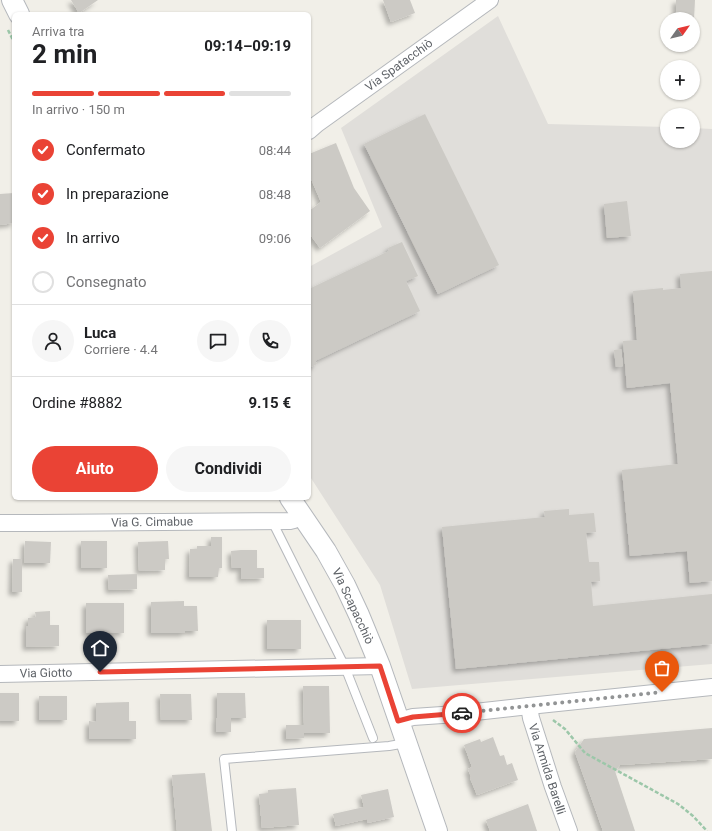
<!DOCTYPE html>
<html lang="it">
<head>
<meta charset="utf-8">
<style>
	:root { --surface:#fff; --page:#f6f6f6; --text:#202124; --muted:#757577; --line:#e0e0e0; --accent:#ea4335 }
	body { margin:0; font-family:Roboto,sans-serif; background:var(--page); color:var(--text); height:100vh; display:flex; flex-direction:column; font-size:15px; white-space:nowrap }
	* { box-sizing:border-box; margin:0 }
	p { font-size:13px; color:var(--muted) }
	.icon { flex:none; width:22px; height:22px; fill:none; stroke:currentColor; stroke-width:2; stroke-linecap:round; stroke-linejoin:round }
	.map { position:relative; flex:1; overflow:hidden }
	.drawer { position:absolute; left:12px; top:12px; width:299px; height:488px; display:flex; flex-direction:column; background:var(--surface); border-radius:6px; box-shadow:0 1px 3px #0004 }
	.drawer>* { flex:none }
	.needle { width:26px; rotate:56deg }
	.buttons { position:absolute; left:660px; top:12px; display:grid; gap:8px }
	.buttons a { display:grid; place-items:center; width:40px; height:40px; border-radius:50%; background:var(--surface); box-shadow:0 1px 3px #0004; font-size:20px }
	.pin { position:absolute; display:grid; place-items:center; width:34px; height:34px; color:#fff; margin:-41px -17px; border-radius:50% 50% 50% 0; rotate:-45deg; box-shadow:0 0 4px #0007 }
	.pin .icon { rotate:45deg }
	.courier { position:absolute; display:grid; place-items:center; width:40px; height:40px; margin:-20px; border:3px solid #ea4335; border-radius:50%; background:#fff; color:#222; box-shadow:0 1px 5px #0007 }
	.overview em { font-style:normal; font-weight:700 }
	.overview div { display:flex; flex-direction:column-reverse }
	.overview { display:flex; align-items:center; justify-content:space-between; height:68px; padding:0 20px }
	h1 { font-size:26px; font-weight:700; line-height:30px }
	.bar { display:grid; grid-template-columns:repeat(4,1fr); gap:6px 4px; align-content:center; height:48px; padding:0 20px }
	.bar i { height:5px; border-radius:3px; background:var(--line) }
	.bar .current { background:var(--accent) }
	.bar p { grid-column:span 4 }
	.line { display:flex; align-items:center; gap:10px; padding:0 20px; border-top:1px solid var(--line) }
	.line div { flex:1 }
	.round { display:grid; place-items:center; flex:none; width:42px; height:42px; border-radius:21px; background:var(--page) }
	ol { padding:0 20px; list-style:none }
	li { display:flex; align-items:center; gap:12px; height:44px }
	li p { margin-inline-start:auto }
	li .icon { padding:4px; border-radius:50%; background:var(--accent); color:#fff; stroke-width:4 }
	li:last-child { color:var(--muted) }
	li i { width:22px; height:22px; border:2px solid var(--line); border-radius:50% }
	.action { display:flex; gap:8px; margin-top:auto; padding:8px 20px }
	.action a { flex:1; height:46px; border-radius:24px; background:var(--accent); color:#fff; font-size:16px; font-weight:700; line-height:46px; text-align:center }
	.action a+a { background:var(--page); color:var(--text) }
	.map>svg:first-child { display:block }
	.industrial { fill:#e0deda }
	.building { fill:#cccac5; filter:url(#shadow) }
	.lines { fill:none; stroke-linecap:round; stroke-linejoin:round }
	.service-casing { stroke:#b5b8bc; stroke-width:10 }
	.minor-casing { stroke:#b5b8bc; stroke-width:18 }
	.tertiary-casing { stroke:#b5b8bc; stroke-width:22 }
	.path { stroke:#9cc7a9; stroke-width:2.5; stroke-dasharray:4 2; stroke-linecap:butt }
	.service { stroke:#fff; stroke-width:8 }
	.minor { stroke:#fff; stroke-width:16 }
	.tertiary { stroke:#fff; stroke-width:20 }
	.done { stroke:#929495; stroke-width:4; stroke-dasharray:0 7.2 }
	.route { stroke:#ea4335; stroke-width:5 }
	.labels { text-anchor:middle; stroke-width:3; stroke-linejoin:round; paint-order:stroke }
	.street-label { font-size:12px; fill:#5f6368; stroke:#fff }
</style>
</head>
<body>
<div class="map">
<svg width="712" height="831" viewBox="0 0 712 831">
	<defs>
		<filter id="shadow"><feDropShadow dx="-3.5" dy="3.5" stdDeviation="2" flood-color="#0004"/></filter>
	</defs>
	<rect width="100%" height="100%" fill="#f1efe8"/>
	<path class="industrial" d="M498,16L548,124L667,127V141H693V128L712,129V664L412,689L380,585L309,475V267L382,227L341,128Z"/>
	<g class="building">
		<path d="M71,0H98L79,13Z"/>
		<path d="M383,0H410L415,13L391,22Z"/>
		<path d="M676,0H695L694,19H676Z"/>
		<path d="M425,114L499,265L438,294L364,144Z"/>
		<path d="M336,143L354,188L370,211L320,248L309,233V211L321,202L309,174V154Z"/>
		<path d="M14,193V223L0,225V194Z"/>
		<path d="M627,201L631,236L607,238L604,204Z"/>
		<path d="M402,242L418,276L406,281L420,311L315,361L317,364L309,368V289L389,251L388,248Z"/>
		<path d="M712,271V581L690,583L687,551L630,556L622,470L678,464L670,383L627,388L623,341L637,340L633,291L663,288V290L681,288L680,274Z"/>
		<path d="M621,349L623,366L616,367L614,350Z"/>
		<path d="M569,509V515L594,513L596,532L586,533L589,562H599L600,581L591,582L593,606L712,594V644L456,669L442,527L545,517L544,511Z"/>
		<path d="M211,537H222V568H219L218,577H189L190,549H197V546H211Z"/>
		<path d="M25,541L51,542L50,563H24Z"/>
		<rect x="81" y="541" width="26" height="27"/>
		<path d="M168,541L169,559H165V570L139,571L138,542Z"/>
		<path d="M241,550H257V568H264V578L241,579V568H232L231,551Z"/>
		<path d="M13,559H22V592H12Z"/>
		<path d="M137,574V589L109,590L108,575Z"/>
		<path d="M184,601V606H197L198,631H185V633H151V602Z"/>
		<rect x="86" y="603" width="38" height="30"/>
		<path d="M50,611V625H59V646L26,647V626H28V618L36,617L35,612Z"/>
		<rect x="267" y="620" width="34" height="29"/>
		<path d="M303,686H329L330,733H304V738L286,739V725H304Z"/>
		<rect x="0" y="693" width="19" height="28"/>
		<path d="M217,693H245L246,718H231V732H216V718H217Z"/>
		<path d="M160,694H191L192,720H161Z"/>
		<rect x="39" y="696" width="28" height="24"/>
		<path d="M129,702V721H136V739H89V721L96,722V703Z"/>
		<path d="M712,728V759L620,765L615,771L635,831H603L575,752L584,739Z"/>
		<path d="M493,737L500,756L504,755L507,765L512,763L518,780L477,795L470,778L471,777L468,769L472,767L464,745L480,739L481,742Z"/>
		<path d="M205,773L212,831H177L172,775Z"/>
		<path d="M296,788L299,825L262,828L259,794L268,793V790Z"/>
		<path d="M388,789L394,817L367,823V819L336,826L333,814L364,807L361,795Z"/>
		<path d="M528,804L537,831H490L486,820Z"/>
	</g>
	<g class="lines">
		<g class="service-casing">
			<g id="service">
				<path d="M272,521L345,667L373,738"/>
				<path d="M232,831L224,759L389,746L406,743"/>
			</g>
		</g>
		<g class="minor-casing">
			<g id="minor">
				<path d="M309,131L317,124L490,0"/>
				<path d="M0,523H39L290,521L294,520L302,515"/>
				<path d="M0,674L380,666"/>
				<path d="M529,706L531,718L553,787L569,831"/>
				<path d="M398,721L413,717L457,714L529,706L712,687"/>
			</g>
		</g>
		<g class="tertiary-casing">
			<g id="tertiary">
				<path d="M12,0L19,14"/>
				<path d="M290,498L326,551L345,585L359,615L380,666L437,831"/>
			</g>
		</g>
		<g class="path">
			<path d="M8,30L14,42"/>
			<path d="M553,720L565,729L585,753L678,804L693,816L707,831"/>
		</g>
		<use href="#service" class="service"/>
		<use href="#minor" class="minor"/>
		<use href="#tertiary" class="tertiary"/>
	</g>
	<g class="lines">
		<path class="done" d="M462,713L529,706L662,692"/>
		<path class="route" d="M100,672L380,666L398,721L413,717L462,713"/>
	</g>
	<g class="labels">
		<g class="street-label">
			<text transform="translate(399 65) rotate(-36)" y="4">Via Spatacchiò</text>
			<text transform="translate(152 522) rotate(-1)" y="4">Via G. Cimabue</text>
			<text transform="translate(353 606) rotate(65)" y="4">Via Scapacchiò</text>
			<text transform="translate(46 673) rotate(-1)" y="4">Via Giotto</text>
			<text transform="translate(547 769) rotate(72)" y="4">Via Armida Barelli</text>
		</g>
	</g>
</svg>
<div class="buttons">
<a><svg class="needle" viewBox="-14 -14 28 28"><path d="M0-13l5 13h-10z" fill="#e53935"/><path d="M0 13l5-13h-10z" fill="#757577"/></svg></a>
<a>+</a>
<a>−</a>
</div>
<div class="pin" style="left:662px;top:692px;background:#ea580c"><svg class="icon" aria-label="bag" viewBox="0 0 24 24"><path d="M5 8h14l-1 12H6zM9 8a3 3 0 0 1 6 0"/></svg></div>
<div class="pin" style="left:100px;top:672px;background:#1f2937"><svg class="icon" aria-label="home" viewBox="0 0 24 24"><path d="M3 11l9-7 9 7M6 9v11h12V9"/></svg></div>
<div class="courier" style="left:462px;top:713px"><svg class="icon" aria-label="car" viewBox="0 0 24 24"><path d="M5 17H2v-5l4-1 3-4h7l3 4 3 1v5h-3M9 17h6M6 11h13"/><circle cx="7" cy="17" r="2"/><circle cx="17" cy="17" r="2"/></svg></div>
<section class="drawer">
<div class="overview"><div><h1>2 min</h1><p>Arriva tra</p></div><em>09:14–09:19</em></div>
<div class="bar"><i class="current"></i><i class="current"></i><i class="current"></i><i></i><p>In arrivo · 150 m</p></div>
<ol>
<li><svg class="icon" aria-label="check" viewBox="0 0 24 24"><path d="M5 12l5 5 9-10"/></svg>Confermato<p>08:44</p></li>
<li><svg class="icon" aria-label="check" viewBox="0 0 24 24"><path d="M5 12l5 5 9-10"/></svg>In preparazione<p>08:48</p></li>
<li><svg class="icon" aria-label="check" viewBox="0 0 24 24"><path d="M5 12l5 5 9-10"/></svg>In arrivo<p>09:06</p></li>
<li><i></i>Consegnato</li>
</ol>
<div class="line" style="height:72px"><a class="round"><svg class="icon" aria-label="person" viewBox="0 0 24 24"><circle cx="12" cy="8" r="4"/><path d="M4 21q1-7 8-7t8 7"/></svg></a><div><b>Luca</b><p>Corriere · 4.4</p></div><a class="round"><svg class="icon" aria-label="chat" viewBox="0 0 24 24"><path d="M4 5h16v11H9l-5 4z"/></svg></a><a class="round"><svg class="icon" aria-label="phone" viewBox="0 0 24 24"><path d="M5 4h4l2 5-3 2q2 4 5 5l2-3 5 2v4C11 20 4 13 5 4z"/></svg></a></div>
<div class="line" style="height:52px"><div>Ordine #8882</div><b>9.15 €</b></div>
<div class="action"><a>Aiuto</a><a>Condividi</a></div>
</section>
</div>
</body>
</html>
